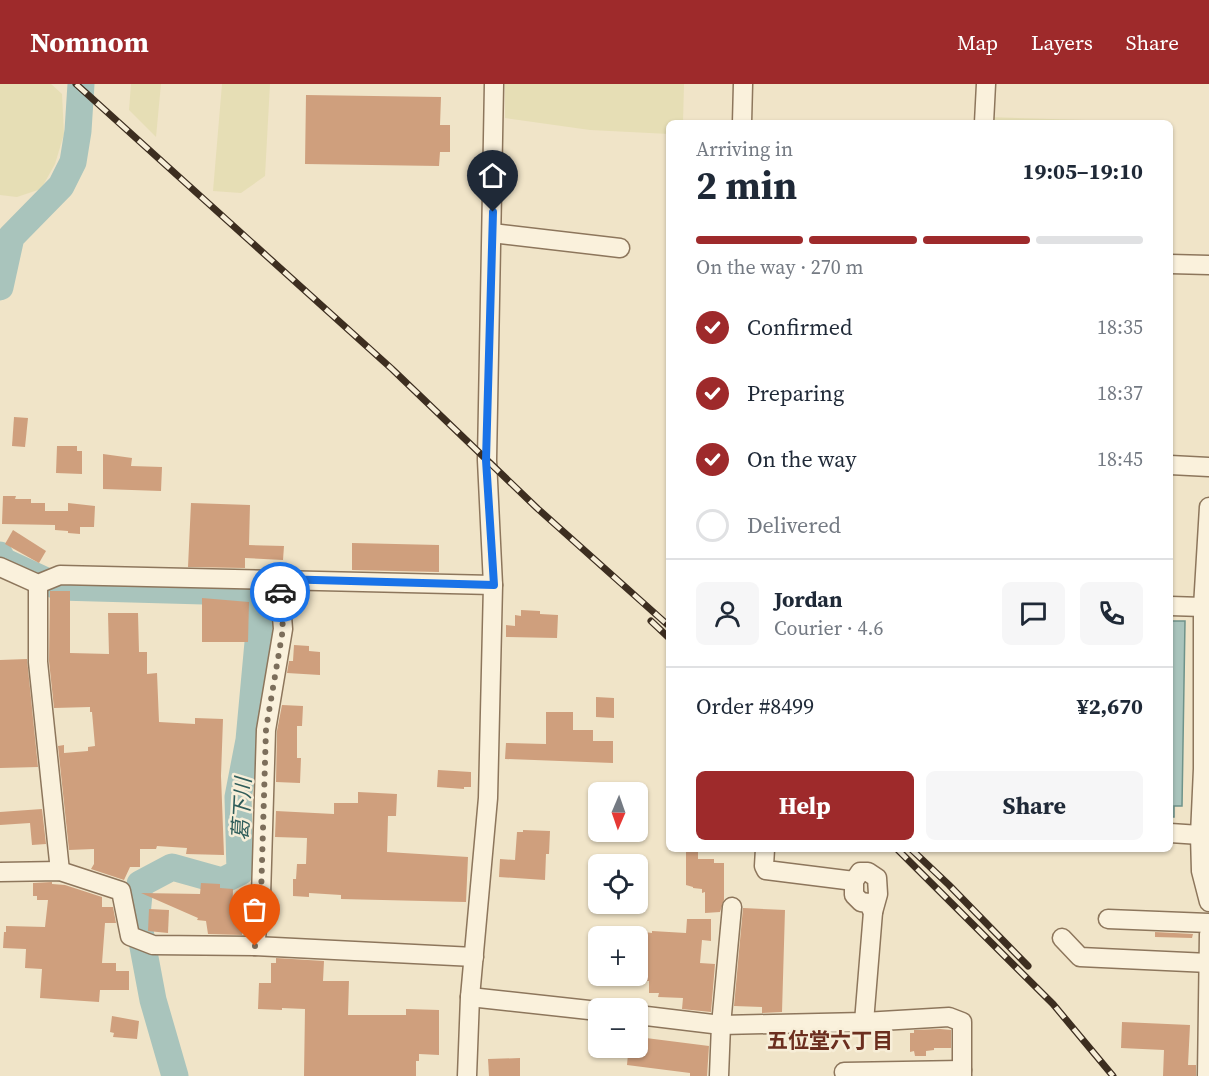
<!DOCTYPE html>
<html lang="en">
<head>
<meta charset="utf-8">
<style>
	:root { --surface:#fff; --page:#f6f6f7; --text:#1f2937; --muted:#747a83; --line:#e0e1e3; --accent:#9e2a2b }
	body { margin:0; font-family:"Source Serif 4","Noto Sans JP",serif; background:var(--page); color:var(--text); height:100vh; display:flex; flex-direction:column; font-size:22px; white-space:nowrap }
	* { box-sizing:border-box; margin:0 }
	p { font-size:20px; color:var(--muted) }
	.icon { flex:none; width:33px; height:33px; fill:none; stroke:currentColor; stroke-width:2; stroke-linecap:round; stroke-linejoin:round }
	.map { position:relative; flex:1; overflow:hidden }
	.panel { position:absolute; left:666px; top:36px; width:507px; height:732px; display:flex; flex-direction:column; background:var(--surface); border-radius:9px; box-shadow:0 2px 4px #0004 }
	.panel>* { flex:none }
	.needle { width:39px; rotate:182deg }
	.controls { position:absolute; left:588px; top:698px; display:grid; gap:12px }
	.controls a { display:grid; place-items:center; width:60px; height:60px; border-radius:9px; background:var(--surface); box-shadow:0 2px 4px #0004; font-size:30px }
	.pin { position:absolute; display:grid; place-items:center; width:51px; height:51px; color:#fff; margin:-62px -26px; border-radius:50% 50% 50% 0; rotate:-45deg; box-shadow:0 0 6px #0007 }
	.pin .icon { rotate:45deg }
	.courier { position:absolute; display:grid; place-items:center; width:60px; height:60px; margin:-30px; border:4px solid #1a73e8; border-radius:50%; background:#fff; color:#222; box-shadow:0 2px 8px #0007 }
	.summary em { font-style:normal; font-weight:700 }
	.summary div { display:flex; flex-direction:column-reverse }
	.summary { display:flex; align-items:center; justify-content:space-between; height:102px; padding:0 30px }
	h1 { font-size:39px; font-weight:700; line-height:45px }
	.bar { display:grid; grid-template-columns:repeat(4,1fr); gap:9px 6px; align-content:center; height:72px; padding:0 30px }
	.bar i { height:8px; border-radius:4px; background:var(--line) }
	.bar .current { background:var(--accent) }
	.bar p { grid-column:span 4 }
	.line { display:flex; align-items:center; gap:15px; padding:0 30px; border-top:2px solid var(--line) }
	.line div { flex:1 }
	.round { display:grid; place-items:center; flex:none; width:63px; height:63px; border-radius:9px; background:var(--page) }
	ol { padding:0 30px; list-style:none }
	li { display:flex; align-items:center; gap:18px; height:66px }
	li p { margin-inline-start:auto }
	li .icon { padding:6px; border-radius:50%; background:var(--accent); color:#fff; stroke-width:4 }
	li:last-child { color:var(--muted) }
	li i { width:33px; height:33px; border:3px solid var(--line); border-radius:50% }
	.button { display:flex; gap:12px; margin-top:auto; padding:12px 30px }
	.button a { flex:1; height:69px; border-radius:9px; background:var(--accent); color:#fff; font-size:24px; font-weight:700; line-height:69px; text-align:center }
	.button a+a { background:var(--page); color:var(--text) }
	header { display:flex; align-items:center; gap:36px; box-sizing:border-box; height:84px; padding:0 30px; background:var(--accent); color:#fff }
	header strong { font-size:28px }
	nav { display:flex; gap:33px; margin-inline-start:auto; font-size:21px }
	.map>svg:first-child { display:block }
	.farmland { fill:#e6deb5 }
	.water { fill:#a9c4bc; stroke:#6f938a; stroke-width:1.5 }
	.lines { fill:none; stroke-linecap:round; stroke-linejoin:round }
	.river { stroke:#a9c4bc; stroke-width:27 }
	.building { fill:#cf9f7d }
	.minor-casing { stroke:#8d765c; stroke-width:21 }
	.minor { stroke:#faf1dc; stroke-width:18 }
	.rail-casing { stroke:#3d2e20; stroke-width:7 }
	.rail { stroke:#f7eed8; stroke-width:4.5; stroke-dasharray:14; stroke-linecap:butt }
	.done { stroke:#7c6e5b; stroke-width:6; stroke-dasharray:0 10.8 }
	.route { stroke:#1a73e8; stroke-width:8 }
	.labels { text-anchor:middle; stroke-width:5; stroke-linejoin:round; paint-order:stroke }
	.water-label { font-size:21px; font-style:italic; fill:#2f5d5a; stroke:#f7eed8 }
	.neighbourhood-label { font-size:21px; font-weight:bold; fill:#6b2e1e; stroke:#f7eed8 }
</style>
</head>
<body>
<header>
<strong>Nomnom</strong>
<nav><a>Map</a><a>Layers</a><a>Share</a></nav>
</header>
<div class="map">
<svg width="1209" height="992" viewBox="0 0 1209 992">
	<rect width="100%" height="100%" fill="#f0e4c8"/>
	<g class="farmland">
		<path d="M0,0H51L62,10L64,50L55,80L41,105L17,113L0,111Z"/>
		<path d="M131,0H161L156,53L129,26Z"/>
		<path d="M222,0H270L265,92L241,109L213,107Z"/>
		<path d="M505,0H684L683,39H669V50L590,46L505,34Z"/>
		<path d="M987,33L1086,36V39H987Z"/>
	</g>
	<path class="water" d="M1170,537H1185L1182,722H1174V733H1170Z"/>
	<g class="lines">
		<g class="river">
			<path d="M0,203L11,153L61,102L73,78L78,47L81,0"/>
			<path d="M0,471L3,477L59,503L240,508L261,526L249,656L238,713L240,788L222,797L172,783L140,800L137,831L153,916L175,992"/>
		</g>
	</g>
	<g class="building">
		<path d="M306,11L441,13L440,41H450V68H440L439,82L305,80Z"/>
		<path d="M14,333L28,334L25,363L12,362Z"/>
		<path d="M57,362H77V367H82V390L56,389Z"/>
		<path d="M103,370L132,374L131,382L162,383L161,407L103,405Z"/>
		<path d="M3,412H16L15,415H31V419H45V427H68V419L95,422L94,443H80V450L68,449V447L55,446V441L2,440Z"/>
		<path d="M191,419L250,421L249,461L284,462L283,476L245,474V484L188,483Z"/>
		<path d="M13,446L46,467L39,479L5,460Z"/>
		<path d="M352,459L439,461V488L352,486Z"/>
		<path d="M50,507H70V569L109,570L108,529H138L139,568H147V590L157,589L159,638L195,640V634L223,635L221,692L224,771L186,770L187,764L157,762L156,765H140V783H130L124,796L91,785L94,780V765L69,766L58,662L64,661V669L88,667V663L95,662L92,628H90V623L54,624L49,577Z"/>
		<path d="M202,514L249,518L248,558H202Z"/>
		<path d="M521,526L540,527V530L558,531L557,554L506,553V541L515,542V531L521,532Z"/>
		<path d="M294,561L309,562V567L320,568V591L287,589L289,577H293Z"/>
		<path d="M27,575L38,683L0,684V576Z"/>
		<path d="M596,613L614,614V634L596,633Z"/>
		<path d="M282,621L303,622L302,642H297V674H301L300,699L276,698L277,647Z"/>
		<path d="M546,628H573V646H593V657H613V679L505,675L506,659L546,660Z"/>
		<path d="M438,686L471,688V703H464V705L437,703Z"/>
		<path d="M358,708L397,710L396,732H388L387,768L468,773L466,818L341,815V811L309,809V813L293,812V795H296L297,780H306L307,754L275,753L276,727L334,730V719H358Z"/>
		<path d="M42,725L46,760L32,761L30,739L0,741V728Z"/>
		<path d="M523,746L550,747L549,770H546L545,796L499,793L500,775L515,776L517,748H523Z"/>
		<path d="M686,766H698V775H714V779H724V816L720,828L705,829V808L702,809V805L693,804V803L686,801Z"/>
		<path d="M52,798V800L65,801L102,813V823H113L116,839H105L102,879H116V887H129V906H100L99,918L40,914L42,885L25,884L26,865L3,864L4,848H6V842L45,843L48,816H37V812H33V799Z"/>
		<path d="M201,799L220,800V804L233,805L232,834H243L242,851L208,850L206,837L197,836L198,834L141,809L200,810Z"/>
		<path d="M743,824L785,826L782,928L762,929V923L734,922Z"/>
		<path d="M149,825L169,826L168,849L148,847Z"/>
		<path d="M687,835H711V857L702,856L700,879L715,880L711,928L682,925L683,914L658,913L659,909H649V897H645V848L652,849V847L686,849Z"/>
		<path d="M1155,848L1193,850L1192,854L1155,853Z"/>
		<path d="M276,874L324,877L323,897H349L348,931H406V925L439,926V971L419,970V977H416V992H304L305,925L282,924V926L258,925L259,899H271V879H276Z"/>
		<path d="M112,932L139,937L137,955L113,953L114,949L110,948Z"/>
		<path d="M1122,938L1190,941L1188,981H1196V992H1163L1164,966L1121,964Z"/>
		<path d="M940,945L951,946V964H934V966L926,967V972H915L914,967L910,968V949H914V946Z"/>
		<path d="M638,953L709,962L707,992H690V989L627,981L628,970L635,971Z"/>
		<path d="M520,974V992H489L488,975Z"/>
	</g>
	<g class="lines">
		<g class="minor-casing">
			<g id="minor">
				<path d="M742,39L743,0"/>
				<path d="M984,39L986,0"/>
				<path d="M492,149L620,164"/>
				<path d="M1170,180L1209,181"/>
				<path d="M1170,381L1209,383"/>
				<path d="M1209,423L1203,523V685L1200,751L1201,787L1209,818"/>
				<path d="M0,483L38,500L60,491L493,501"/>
				<path d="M38,500V578L60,787"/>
				<path d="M1170,522L1203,523"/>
				<path d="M1170,749L1200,751"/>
				<path d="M765,765L764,782L766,786L854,797"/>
				<path d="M0,788L60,787L121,807L130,852L153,861L255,862L474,873"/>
				<path d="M860,788H868L877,794L878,810L873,828L868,819L861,818L854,811V797Z"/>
				<path d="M1108,835L1209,839"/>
				<path d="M1062,854L1080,873L1209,879"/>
				<path d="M255,862L261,812L266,646L283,545L279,495"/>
				<path d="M470,913L598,927"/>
				<path d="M638,931L721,941L864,938L949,933L962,938V992"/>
				<path d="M864,938L873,828"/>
				<path d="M844,988L962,986"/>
				<path d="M467,992L470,913L488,714L493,501L487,376L494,0"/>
				<path d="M719,992L721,941L732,823"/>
				<path d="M1207,992L1209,850"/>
			</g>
		</g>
		<use href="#minor" class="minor"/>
		<g class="rail-casing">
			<g id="rail">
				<path d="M76,0L392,285L538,425L669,542"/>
				<path d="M651,537L669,554"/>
				<path d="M897,765L1053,920L1113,992"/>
				<path d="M911,765L949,801L1028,882"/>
			</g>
		</g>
		<use href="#rail" class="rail"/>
	</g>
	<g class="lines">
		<path class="done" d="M255,862L261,812L266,645L283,545L280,508"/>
		<path class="route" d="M280,508L279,495L494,501L486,376L493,128"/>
	</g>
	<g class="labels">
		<g class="water-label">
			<text transform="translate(242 725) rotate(-87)" y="7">葛下川</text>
		</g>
		<g class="neighbourhood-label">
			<text x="830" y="964">五位堂六丁目</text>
		</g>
	</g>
</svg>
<div class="controls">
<a><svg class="needle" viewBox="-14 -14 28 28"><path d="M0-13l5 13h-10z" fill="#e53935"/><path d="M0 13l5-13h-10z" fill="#747a83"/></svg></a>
<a><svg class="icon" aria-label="locate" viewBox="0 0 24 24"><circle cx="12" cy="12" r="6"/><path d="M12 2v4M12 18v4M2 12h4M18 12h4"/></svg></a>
<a>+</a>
<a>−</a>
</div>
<div class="pin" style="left:255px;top:862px;background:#ea580c"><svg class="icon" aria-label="bag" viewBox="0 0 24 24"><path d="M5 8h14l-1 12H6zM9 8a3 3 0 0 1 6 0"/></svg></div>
<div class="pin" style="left:493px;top:128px;background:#1f2937"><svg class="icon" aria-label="home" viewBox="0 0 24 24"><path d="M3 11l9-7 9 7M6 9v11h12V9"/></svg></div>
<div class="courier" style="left:280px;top:508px"><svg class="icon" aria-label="car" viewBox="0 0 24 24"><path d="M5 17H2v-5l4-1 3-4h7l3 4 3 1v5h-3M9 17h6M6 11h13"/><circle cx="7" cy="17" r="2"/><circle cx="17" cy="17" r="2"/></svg></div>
<section class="panel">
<div class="summary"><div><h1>2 min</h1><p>Arriving in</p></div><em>19:05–19:10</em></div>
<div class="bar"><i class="current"></i><i class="current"></i><i class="current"></i><i></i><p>On the way · 270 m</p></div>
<ol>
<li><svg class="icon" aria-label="check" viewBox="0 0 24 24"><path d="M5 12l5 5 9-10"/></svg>Confirmed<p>18:35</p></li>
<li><svg class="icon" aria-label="check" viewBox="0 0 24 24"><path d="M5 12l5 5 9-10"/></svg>Preparing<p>18:37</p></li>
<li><svg class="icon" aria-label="check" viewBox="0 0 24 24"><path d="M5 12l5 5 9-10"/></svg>On the way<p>18:45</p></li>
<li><i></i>Delivered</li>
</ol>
<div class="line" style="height:108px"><a class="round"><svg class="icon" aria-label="person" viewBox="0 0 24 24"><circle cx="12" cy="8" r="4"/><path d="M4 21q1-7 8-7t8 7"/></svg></a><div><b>Jordan</b><p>Courier · 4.6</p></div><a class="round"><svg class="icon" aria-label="chat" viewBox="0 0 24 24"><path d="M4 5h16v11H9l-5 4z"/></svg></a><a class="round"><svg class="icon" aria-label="phone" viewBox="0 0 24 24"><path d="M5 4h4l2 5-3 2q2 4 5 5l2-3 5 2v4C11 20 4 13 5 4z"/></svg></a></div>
<div class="line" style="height:78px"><div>Order #8499</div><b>¥2,670</b></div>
<div class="button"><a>Help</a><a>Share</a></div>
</section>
</div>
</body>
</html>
